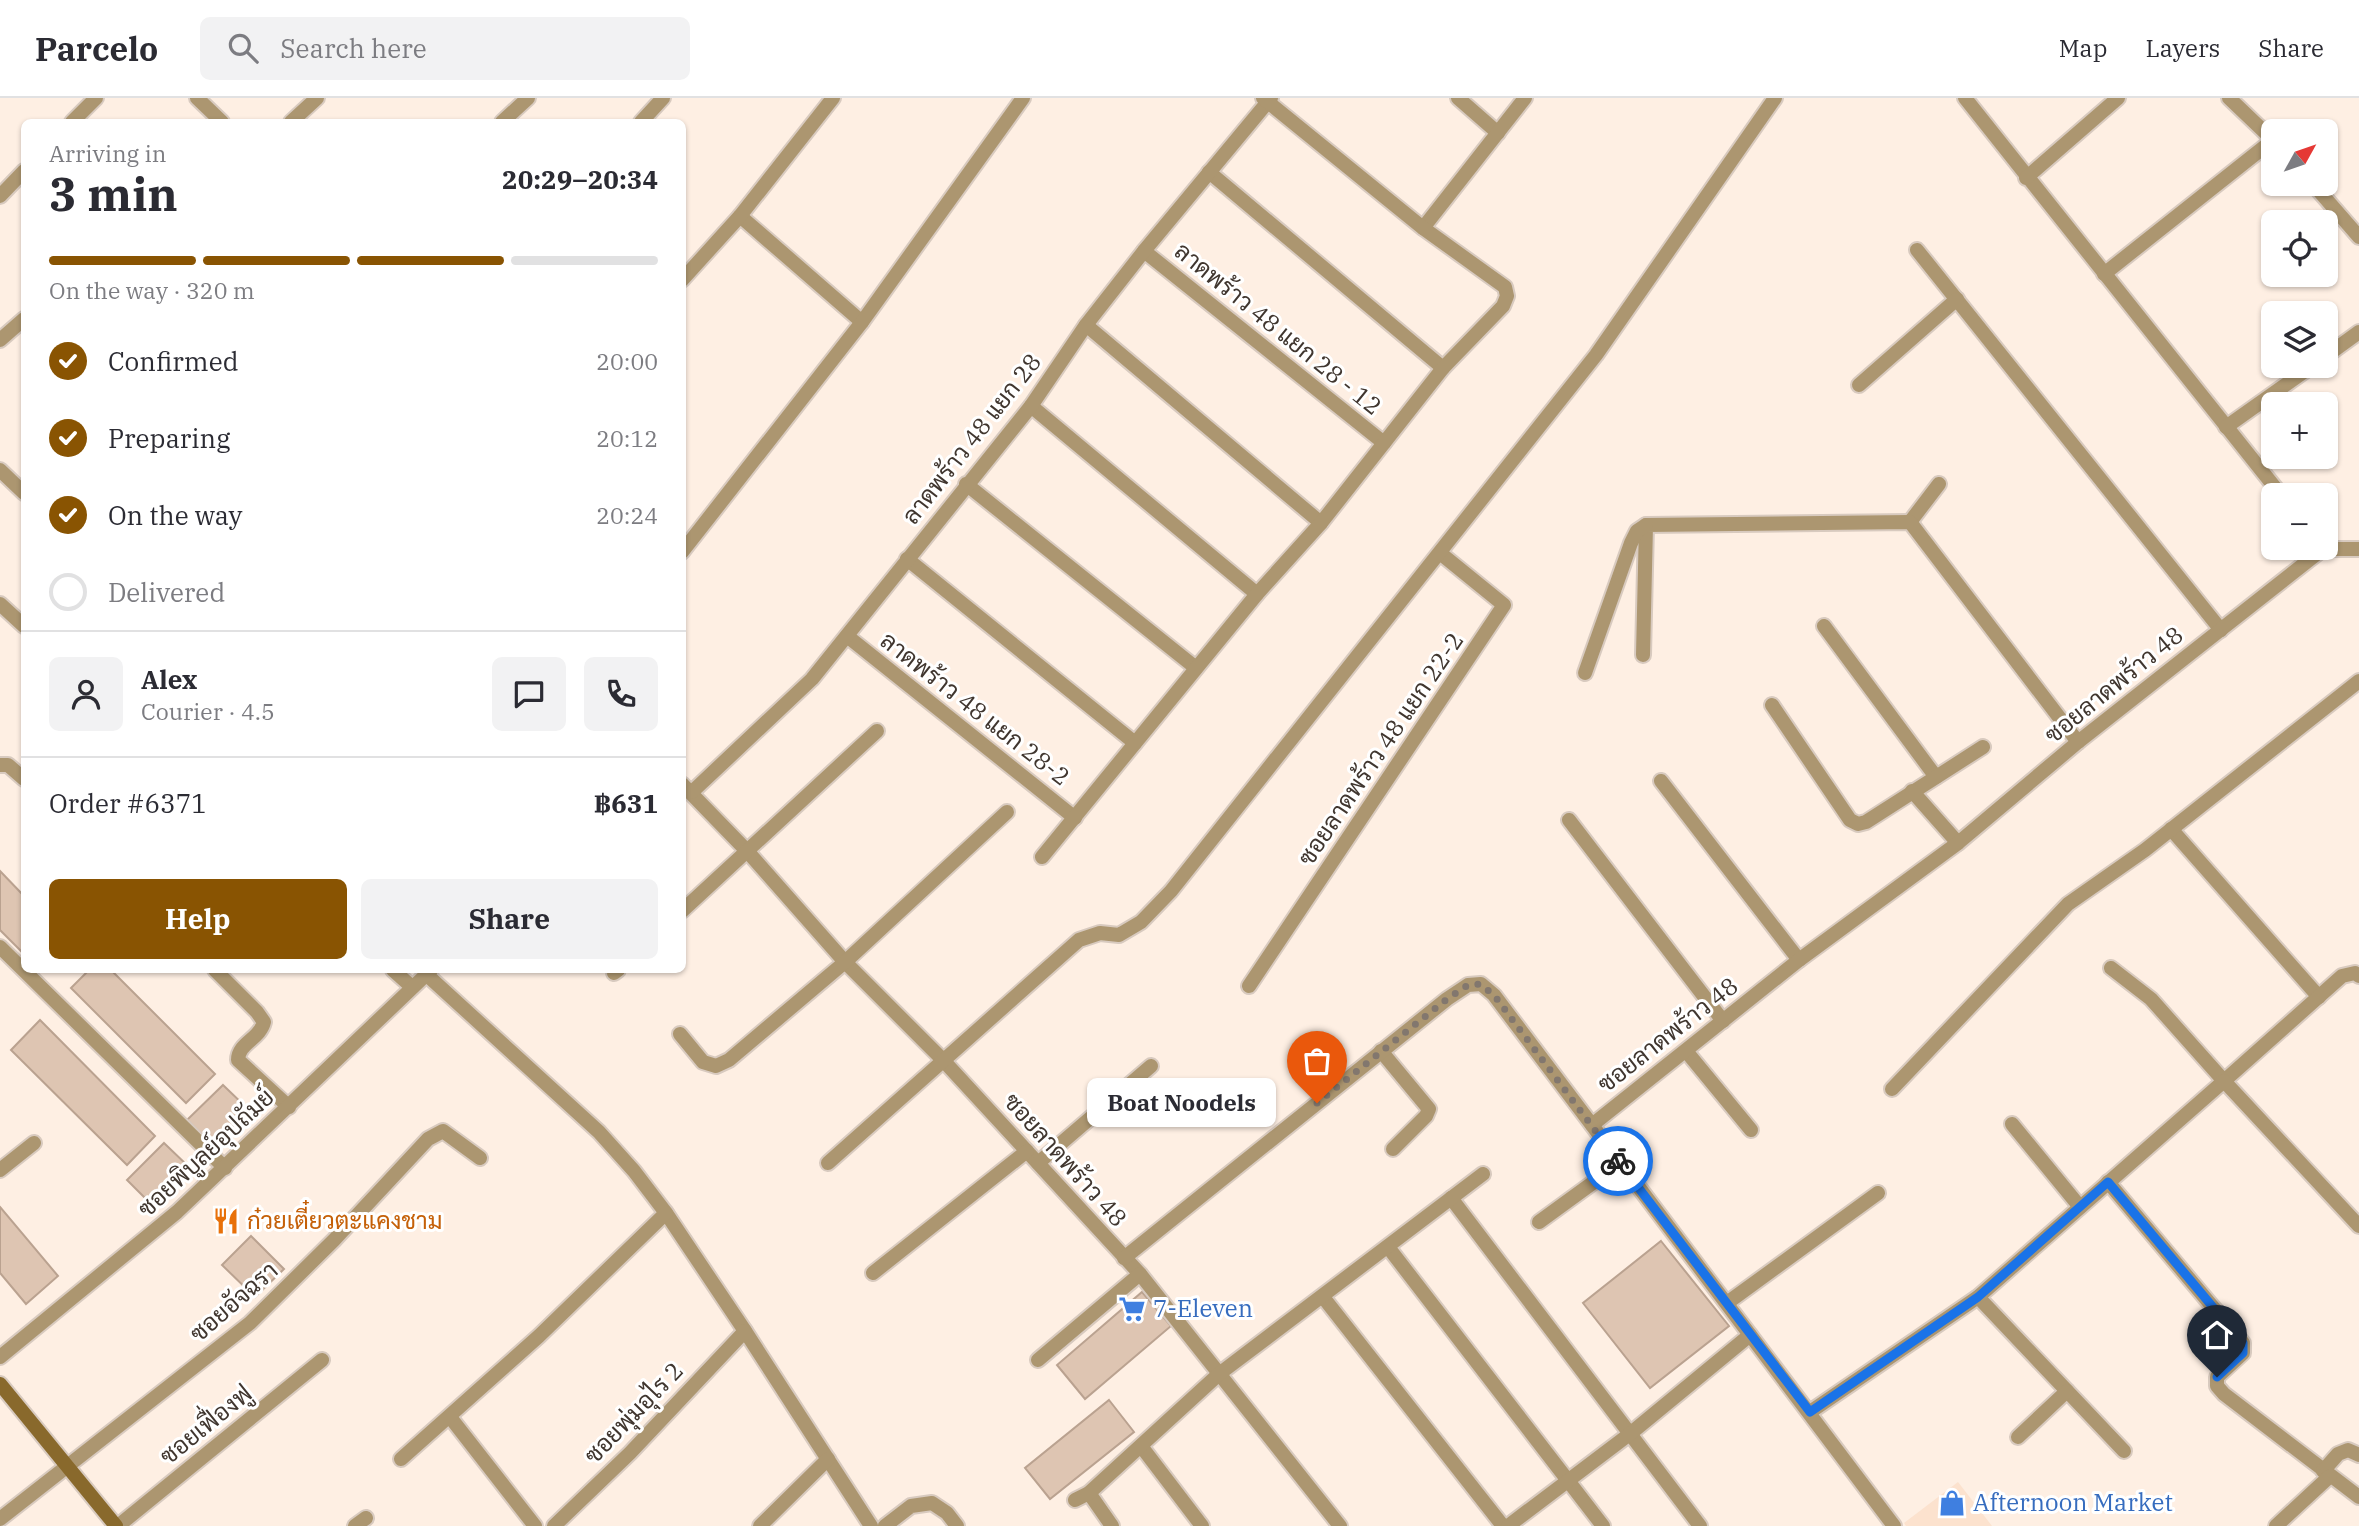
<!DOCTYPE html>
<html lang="en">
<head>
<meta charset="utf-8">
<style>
	:root { --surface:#fff; --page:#f2f2f3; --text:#2b2b33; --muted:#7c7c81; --line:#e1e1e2; --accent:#895402 }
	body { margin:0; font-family:"IBM Plex Serif",Sarabun,serif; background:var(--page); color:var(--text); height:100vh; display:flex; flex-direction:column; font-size:26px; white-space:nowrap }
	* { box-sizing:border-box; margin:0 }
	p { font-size:23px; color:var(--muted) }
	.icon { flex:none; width:38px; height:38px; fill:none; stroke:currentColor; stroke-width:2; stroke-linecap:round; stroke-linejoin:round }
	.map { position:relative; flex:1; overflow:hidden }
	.sheet { position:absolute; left:21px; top:21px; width:665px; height:854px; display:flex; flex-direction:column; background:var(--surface); border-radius:10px; box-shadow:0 2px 5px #0004 }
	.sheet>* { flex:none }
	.needle { width:46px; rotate:50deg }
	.buttons { position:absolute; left:2261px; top:21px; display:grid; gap:14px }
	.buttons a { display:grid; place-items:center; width:77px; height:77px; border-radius:10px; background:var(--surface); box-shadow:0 2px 5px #0004; font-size:35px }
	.pin { position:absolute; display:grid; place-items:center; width:60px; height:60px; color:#fff; margin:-72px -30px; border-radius:50% 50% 50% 0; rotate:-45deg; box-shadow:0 0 7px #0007 }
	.pin .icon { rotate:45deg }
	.courier { position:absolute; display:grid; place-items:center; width:70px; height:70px; margin:-35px; border:5px solid #1a73e8; border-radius:50%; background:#fff; color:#222; box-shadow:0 2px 9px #0007 }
	.bubble { position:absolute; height:49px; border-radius:10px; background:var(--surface); box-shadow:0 2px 5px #0004; font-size:23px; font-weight:700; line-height:49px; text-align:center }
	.overview em { font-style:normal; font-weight:700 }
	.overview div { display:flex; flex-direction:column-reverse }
	.overview { display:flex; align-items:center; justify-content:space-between; height:119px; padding:0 28px }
	h1 { font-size:46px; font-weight:700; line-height:52px }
	.bar { display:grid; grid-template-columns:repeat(4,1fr); gap:10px 7px; align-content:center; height:84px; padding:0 28px }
	.bar i { height:9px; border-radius:5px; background:var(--line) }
	.bar .on { background:var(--accent) }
	.bar p { grid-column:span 4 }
	.line { display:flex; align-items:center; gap:18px; padding:0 28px; border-top:2px solid var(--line) }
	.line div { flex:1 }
	.round { display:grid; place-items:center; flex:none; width:74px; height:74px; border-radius:10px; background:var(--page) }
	ol { padding:0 28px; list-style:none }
	li { display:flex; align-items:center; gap:21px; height:77px }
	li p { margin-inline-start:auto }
	li .icon { padding:7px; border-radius:50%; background:var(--accent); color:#fff; stroke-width:4 }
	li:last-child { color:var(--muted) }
	li i { width:38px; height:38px; border:4px solid var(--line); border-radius:50% }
	.primary-button { display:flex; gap:14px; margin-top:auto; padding:14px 28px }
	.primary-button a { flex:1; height:80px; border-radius:10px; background:var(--accent); color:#fff; font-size:28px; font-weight:700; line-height:80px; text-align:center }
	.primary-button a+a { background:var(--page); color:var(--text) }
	header { display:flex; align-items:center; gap:42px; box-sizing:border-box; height:98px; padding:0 35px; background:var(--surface); border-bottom:2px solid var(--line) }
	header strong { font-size:33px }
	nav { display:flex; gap:38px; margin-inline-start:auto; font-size:24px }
	.search { width:490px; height:63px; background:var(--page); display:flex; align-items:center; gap:18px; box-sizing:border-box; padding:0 24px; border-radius:10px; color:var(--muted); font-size:26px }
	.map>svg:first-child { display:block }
	.built { fill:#fce2ce }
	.building { fill:#dec5b2; stroke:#baa290; stroke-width:2 }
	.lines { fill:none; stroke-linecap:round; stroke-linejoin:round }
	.street-casing { stroke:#d8cabf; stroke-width:18 }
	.secondary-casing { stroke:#d8cabf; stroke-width:18 }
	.street { stroke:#ac9670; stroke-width:14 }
	.secondary { stroke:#89692c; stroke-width:14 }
	.done { stroke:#82776e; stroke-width:7; stroke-dasharray:0 12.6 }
	.route { stroke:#1a73e8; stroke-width:9 }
	.labels { text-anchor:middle; stroke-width:6; stroke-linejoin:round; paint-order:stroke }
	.street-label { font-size:24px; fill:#40362f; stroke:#fff }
	.food-label { font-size:24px; fill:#c56008; stroke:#fff; text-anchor:start }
	.shop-label { font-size:24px; fill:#366cbe; stroke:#fff; text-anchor:start }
</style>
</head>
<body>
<header>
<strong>Parcelo</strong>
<div class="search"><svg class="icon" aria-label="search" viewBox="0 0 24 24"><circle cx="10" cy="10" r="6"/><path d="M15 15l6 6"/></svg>Search here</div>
<nav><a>Map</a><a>Layers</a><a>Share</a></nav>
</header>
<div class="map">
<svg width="2359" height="1428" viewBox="0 0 2359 1428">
	<rect width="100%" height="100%" fill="#feefe3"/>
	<path class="built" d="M1958,1384L1992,1428H1906L1904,1425Z"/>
	<g class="building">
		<path d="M0,773L24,798V856L0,832Z"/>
		<path d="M89,872H111L215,976L186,1005L71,890Z"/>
		<path d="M40,922L155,1038L127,1067L11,952Z"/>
		<path d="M223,987L249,1012L213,1048L187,1022Z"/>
		<path d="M164,1045L189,1069L152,1107L127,1082Z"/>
		<path d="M0,1109L58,1178L26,1206L0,1175Z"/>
		<path d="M251,1138L284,1171L255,1199L222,1167Z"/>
		<path d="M1661,1143L1729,1228L1650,1290L1583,1205Z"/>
		<path d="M1142,1194L1171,1228L1085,1301L1057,1267Z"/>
		<path d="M1109,1302L1134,1334L1050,1401L1025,1370Z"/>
	</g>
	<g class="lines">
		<g class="street-casing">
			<g id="street">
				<path d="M197,0L222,24"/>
				<path d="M1458,0L1498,35"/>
				<path d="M1965,0L2281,397"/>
				<path d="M2229,0L2273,42"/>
				<path d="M72,24L96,0"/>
				<path d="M291,24L317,0"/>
				<path d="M502,24L528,0"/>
				<path d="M641,24L663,0"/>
				<path d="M1209,74L1443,270"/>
				<path d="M2026,80L2118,0"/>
				<path d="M2313,86L2359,139"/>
				<path d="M0,98L24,73"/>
				<path d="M740,118L862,224"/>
				<path d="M1423,130L1525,0"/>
				<path d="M1917,152L2221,532"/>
				<path d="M1144,153L1384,345"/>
				<path d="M2104,176L2273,42"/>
				<path d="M682,182L740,118L833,0"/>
				<path d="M1086,227L1321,425"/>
				<path d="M0,242L24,221"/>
				<path d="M2326,258L2359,234"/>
				<path d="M1859,287L1957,201"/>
				<path d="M1031,308L1257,496"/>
				<path d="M2226,329L2312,268"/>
				<path d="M0,372L24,395"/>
				<path d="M966,386L1196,570"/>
				<path d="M1910,424L1939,386"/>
				<path d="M682,454L862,224L1023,0"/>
				<path d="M907,461L1135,645"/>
				<path d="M0,506L24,528"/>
				<path d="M1824,528L1936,679"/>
				<path d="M847,538L1075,720"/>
				<path d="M1643,557L1646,427L1910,424L2078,644"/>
				<path d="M1585,575L1631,445L1637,433L1646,427"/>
				<path d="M1772,607L1850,722L1858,726L1866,724L1983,649"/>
				<path d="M0,667H8L24,681"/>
				<path d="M1661,683L1799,862"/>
				<path d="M682,686L748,754L845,864L942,961L1140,1176L1340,1428"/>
				<path d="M1912,693L1958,745"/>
				<path d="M692,694L812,581L1031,308L1086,227L1144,153L1271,0"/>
				<path d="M1569,722L1723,923"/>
				<path d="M2171,731L2319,899"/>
				<path d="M1042,759L1257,496L1321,425L1443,270L1503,208L1507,198L1505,189L1423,130L1263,0"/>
				<path d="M682,813L877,633"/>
				<path d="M0,849L225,1070"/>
				<path d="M2111,870L2151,901L2224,983L2342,878L2355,875L2359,878"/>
				<path d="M215,872L257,914L264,924C260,941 238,945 238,962L289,1009"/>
				<path d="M393,872L412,889"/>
				<path d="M614,875L618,872"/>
				<path d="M427,877L599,1034L634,1073L666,1115L745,1233L871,1428"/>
				<path d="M1249,888L1504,507L1440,455"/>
				<path d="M680,936L703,964L716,968L729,962L845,864L1007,714"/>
				<path d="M1381,953L1429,1011L1426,1018L1393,1051"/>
				<path d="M1686,953L1751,1032"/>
				<path d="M1892,991L2068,806L2145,752L2359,583"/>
				<path d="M2012,1026L2080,1109"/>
				<path d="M1592,1027L1799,862L1958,745L2078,644L2323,451H2359"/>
				<path d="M828,1065L1079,842L1100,835L1119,837L1141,824L1171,793L1596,257L1775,0"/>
				<path d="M1038,1065L1151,968"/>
				<path d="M0,1072L34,1045"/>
				<path d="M2108,1084L2243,1245V1255L2217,1279V1288L2224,1296L2359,1399"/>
				<path d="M1451,1100L1700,1428"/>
				<path d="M1539,1124L1620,1065"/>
				<path d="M1388,1149L1603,1428"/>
				<path d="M1124,1160L1447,901L1468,887L1481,886L1494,897L1894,1428"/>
				<path d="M873,1175L1027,1053"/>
				<path d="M1323,1199L1503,1428"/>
				<path d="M1978,1199L2124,1353"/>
				<path d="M1727,1205L1878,1095"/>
				<path d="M0,1259L177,1114L431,872"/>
				<path d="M1038,1262L1140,1176"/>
				<path d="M1810,1314L1978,1199L2224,983L2359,1128"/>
				<path d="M450,1319L535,1428"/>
				<path d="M2018,1339L2067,1293"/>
				<path d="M1141,1348L1202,1428"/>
				<path d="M401,1361L539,1238L666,1115"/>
				<path d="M2323,1373L2338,1356L2348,1352L2359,1357"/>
				<path d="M1089,1395L1112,1428"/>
				<path d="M1075,1402L1089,1395L1219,1276L1483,1076"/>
				<path d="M0,1421L250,1225L334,1142L428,1041L443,1033L480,1060"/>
				<path d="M118,1428L322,1262"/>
				<path d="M355,1428L366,1420"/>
				<path d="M554,1428L630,1355L745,1233"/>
				<path d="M760,1428L828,1361"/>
				<path d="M885,1428L911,1408L932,1405L947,1415L957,1428"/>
				<path d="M1508,1428L1631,1335L1750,1237"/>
				<path d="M2276,1428L2330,1378"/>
			</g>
		</g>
		<g class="secondary-casing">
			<path id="secondary" d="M0,1286L116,1428"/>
		</g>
		<use href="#street" class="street"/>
		<use href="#secondary" class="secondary"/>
	</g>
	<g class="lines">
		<path class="done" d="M1317,1005L1447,901L1468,887L1480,886L1494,897L1618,1063"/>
		<path class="route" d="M1618,1063L1810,1314L1978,1199L2108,1084L2243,1245V1255L2217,1279"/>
	</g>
	<defs>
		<g id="restaurant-bare" transform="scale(2.1)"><path d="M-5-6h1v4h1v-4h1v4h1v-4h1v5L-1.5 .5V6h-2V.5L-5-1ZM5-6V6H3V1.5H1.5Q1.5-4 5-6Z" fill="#e8710a" stroke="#fff" stroke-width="2.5" paint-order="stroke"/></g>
		<g id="supermarket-bare" transform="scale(2.1)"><path d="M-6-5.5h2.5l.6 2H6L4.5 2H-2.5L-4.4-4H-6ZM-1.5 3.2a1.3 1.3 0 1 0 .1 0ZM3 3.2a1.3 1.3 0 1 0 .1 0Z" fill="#3f7fe0" stroke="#fff" stroke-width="2.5" paint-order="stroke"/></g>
		<g id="shop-bare" transform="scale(2.1)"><path d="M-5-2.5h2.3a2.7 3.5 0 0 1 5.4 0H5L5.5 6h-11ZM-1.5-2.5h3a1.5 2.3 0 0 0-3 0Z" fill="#3f7fe0" stroke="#fff" stroke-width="2.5" paint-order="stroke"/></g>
	</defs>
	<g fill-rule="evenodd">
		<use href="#restaurant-bare" x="226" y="1123"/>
		<use href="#supermarket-bare" x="1132" y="1211"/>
		<use href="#shop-bare" x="1952" y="1405"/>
	</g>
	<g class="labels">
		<g class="street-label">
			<text transform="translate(1278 231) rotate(39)" y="8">ลาดพร้าว 48 แยก 28 - 12</text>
			<text transform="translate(972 341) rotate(-52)" y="8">ลาดพร้าว 48 แยก 28</text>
			<text transform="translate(2114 587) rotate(-39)" y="8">ซอยลาดพร้าว 48</text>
			<text transform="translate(975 611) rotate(38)" y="8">ลาดพร้าว 48 แยก 28-2</text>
			<text transform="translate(1381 651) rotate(-56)" y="8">ซอยลาดพร้าว 48 แยก 22-2</text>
			<text transform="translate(1668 937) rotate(-38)" y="8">ซอยลาดพร้าว 48</text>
			<text transform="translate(206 1055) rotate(-43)" y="8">ซอยพิบูลย์อุปถัมย์</text>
			<text transform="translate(1065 1062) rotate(48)" y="8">ซอยลาดพร้าว 48</text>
			<text transform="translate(234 1204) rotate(-41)" y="8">ซอยอัจฉรา</text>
			<text transform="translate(634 1315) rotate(-46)" y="8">ซอยพุ่มอุไร 2</text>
			<text transform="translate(206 1327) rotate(-39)" y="8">ซอยเฟื่องฟู</text>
		</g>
		<g class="food-label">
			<text x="247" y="1131">ก๋วยเตี๋ยวตะแคงชาม</text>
		</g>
		<g class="shop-label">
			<text x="1153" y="1219">7-Eleven</text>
			<text x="1973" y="1413">Afternoon Market</text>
		</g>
	</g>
</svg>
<div class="buttons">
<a><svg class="needle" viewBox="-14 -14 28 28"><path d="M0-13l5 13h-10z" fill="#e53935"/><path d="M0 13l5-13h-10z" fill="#7c7c81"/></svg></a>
<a><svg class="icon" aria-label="locate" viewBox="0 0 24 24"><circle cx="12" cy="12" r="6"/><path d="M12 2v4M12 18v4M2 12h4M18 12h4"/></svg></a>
<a><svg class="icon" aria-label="layers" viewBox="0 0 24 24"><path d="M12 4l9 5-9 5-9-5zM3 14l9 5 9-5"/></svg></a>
<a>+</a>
<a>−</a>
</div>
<div class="pin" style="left:1317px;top:1005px;background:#ea580c"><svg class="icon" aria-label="bag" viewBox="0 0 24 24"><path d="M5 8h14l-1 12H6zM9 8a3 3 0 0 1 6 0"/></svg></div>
<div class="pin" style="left:2217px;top:1279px;background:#1f2937"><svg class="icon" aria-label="home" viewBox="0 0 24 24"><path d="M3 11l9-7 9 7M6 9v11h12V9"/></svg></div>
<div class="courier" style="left:1618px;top:1063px"><svg class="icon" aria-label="bike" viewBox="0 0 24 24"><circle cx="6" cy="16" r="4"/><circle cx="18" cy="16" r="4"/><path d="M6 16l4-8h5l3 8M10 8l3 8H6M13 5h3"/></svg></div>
<div class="bubble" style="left:1087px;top:980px;width:189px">Boat Noodels</div>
<section class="sheet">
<div class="overview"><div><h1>3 min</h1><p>Arriving in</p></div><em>20:29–20:34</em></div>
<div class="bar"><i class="on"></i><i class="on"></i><i class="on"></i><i></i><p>On the way · 320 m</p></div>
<ol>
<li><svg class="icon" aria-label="check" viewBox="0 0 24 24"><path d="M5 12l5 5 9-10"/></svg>Confirmed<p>20:00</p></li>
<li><svg class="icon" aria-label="check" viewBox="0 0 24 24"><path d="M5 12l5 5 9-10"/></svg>Preparing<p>20:12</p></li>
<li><svg class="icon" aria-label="check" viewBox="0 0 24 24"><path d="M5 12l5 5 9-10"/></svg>On the way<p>20:24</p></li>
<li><i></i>Delivered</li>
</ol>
<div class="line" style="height:126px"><a class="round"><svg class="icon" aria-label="person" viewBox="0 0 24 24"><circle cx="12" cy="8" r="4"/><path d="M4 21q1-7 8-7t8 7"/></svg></a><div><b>Alex</b><p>Courier · 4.5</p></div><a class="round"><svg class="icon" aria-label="chat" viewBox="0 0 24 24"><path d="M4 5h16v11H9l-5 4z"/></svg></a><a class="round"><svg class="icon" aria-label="phone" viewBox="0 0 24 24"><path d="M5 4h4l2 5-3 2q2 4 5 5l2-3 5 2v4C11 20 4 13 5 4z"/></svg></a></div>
<div class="line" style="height:91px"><div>Order #6371</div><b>฿631</b></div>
<div class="primary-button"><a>Help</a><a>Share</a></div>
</section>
</div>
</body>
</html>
